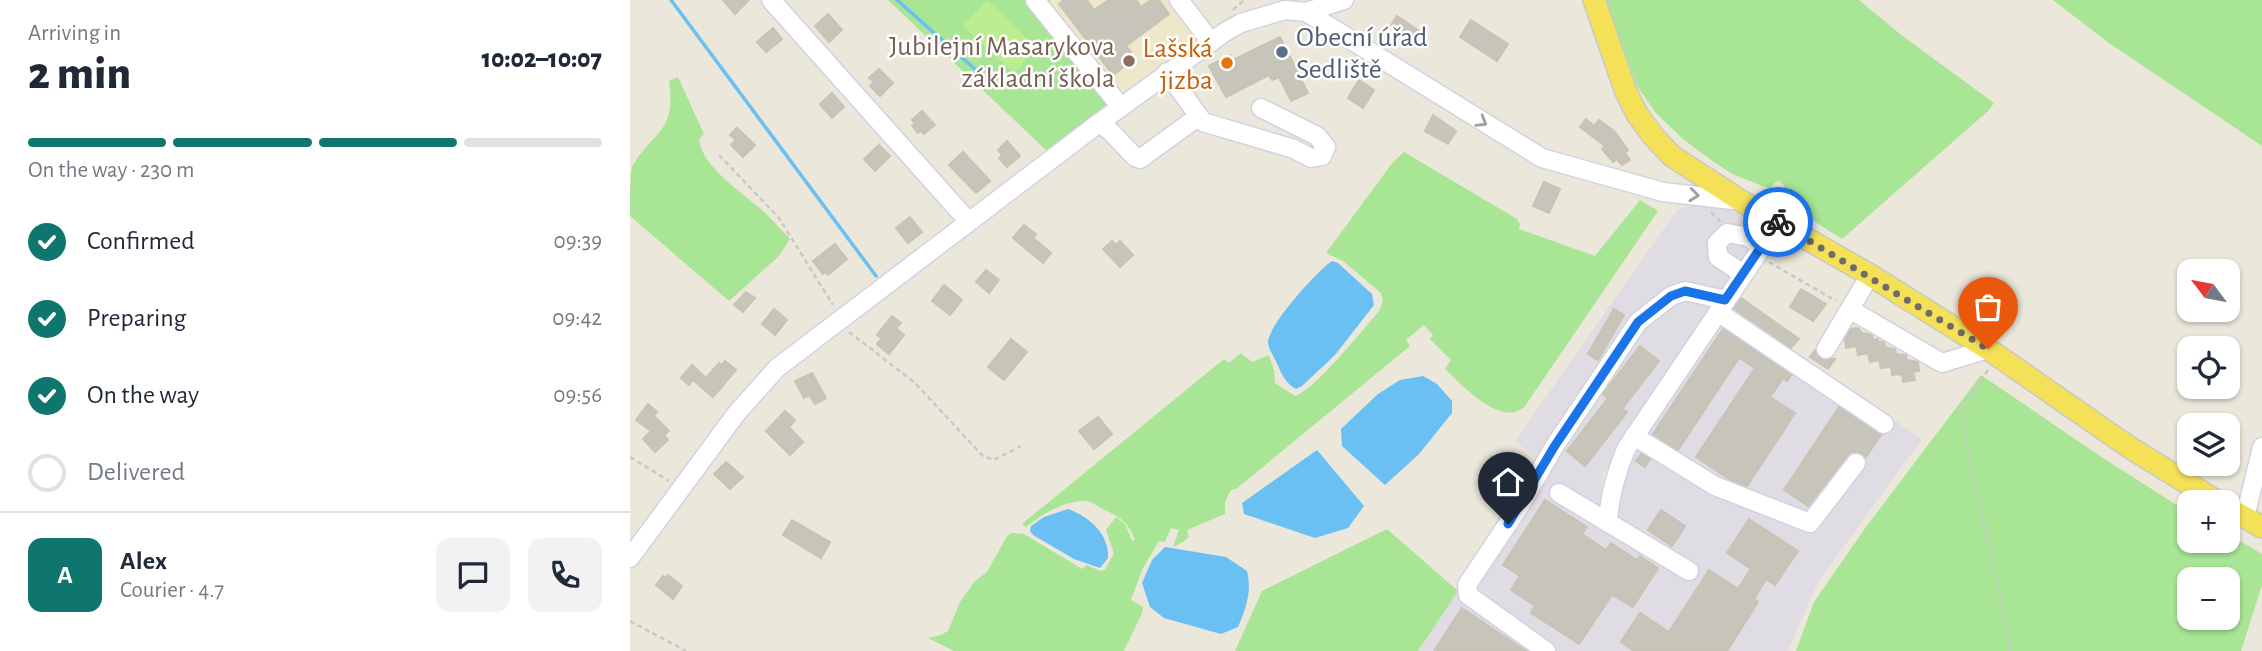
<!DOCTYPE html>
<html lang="en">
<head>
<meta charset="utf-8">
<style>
	:root { --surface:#fff; --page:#f2f2f3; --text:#1f2937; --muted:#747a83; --line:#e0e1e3; --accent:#0f766e }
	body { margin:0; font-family:"Alegreya Sans",sans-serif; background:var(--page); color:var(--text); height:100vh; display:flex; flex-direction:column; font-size:26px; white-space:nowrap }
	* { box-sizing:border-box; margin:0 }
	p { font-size:23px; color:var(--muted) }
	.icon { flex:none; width:38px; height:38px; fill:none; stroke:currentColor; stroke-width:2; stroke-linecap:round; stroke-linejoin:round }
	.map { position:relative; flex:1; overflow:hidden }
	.drawer { display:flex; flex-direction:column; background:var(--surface); width:630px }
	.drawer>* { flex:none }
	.needle { width:46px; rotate:302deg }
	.fabs { position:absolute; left:1547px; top:259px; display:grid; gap:14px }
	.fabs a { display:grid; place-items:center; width:63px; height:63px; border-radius:14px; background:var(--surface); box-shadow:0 2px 5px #0004; font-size:35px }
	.pin { position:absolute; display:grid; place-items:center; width:60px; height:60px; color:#fff; margin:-72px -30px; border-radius:50% 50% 50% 0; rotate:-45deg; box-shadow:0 0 7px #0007 }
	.pin .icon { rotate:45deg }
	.courier { position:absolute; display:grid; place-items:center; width:70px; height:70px; margin:-35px; border:5px solid #1a73e8; border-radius:50%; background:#fff; color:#222; box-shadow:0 2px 9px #0007 }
	.summary em { font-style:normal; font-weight:800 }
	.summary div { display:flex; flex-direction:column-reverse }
	.summary { display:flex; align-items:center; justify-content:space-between; height:119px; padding:0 28px }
	h1 { font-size:46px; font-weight:800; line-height:52px }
	.bar { display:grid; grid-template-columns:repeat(4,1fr); gap:10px 7px; align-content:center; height:84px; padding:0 28px }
	.bar i { height:9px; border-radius:5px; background:var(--line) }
	.bar .selected { background:var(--accent) }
	.bar p { grid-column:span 4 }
	.line { display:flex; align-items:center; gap:18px; padding:0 28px; border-top:2px solid var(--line) }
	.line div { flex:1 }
	.round { display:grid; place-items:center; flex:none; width:74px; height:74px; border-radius:14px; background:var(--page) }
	ol { padding:0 28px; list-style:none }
	li { display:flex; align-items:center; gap:21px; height:77px }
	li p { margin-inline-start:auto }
	li .icon { padding:7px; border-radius:50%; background:var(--accent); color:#fff; stroke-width:4 }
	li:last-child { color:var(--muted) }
	li i { width:38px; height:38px; border:4px solid var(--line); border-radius:50% }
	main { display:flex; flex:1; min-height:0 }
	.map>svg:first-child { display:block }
	.industrial { fill:#dfdce4; fill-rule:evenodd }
	.education { fill:#efe7ca }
	.green { fill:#a8e595; fill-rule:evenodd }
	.pitch { fill:#bced91 }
	.water { fill:#6ac0f2 }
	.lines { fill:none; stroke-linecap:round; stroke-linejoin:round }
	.stream { stroke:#6ac0f2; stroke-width:3.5 }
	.building { fill:#c7c5ba; stroke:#c8c3b5; stroke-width:2 }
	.minor-casing { stroke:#d0d2e3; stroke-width:21 }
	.major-casing { stroke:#c8c8c8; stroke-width:24 }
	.path { stroke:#c8c8c8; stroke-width:2.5; stroke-dasharray:5 3.5; stroke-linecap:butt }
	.minor { stroke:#fff; stroke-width:18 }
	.major { stroke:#f5e157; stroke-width:21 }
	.oneway { stroke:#9f9f9f }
	.done { stroke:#6e6c68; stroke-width:7; stroke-dasharray:0 12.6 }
	.route { stroke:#1a73e8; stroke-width:9 }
	.service-dot { fill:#5c6f8a; stroke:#fff; stroke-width:2.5 }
	.education-dot { fill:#8d6e63; stroke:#fff; stroke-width:2.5 }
	.food-dot { fill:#e8710a; stroke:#fff; stroke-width:2.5 }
	.labels { text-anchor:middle; stroke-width:5; stroke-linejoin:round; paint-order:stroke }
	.service-label { font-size:28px; fill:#4e5e75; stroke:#fff; text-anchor:start }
	.education-label { font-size:28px; fill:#785e54; stroke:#fff; text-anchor:end }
	.food-label { font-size:28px; fill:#c56008; stroke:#fff; text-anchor:end }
</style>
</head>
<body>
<main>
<section class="drawer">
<div class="summary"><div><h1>2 min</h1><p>Arriving in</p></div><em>10:02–10:07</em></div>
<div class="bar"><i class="selected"></i><i class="selected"></i><i class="selected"></i><i></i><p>On the way · 230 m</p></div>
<ol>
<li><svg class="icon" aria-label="check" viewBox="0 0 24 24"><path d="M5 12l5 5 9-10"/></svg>Confirmed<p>09:39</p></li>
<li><svg class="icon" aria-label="check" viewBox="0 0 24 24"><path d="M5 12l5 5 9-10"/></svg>Preparing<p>09:42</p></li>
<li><svg class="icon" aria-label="check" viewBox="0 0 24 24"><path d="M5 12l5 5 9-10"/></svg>On the way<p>09:56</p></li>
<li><i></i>Delivered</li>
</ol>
<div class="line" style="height:126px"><b class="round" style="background:var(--accent);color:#fff">A</b><div><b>Alex</b><p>Courier · 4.7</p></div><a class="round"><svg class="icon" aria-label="chat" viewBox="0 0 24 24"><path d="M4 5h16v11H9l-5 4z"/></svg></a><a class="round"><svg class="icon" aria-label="phone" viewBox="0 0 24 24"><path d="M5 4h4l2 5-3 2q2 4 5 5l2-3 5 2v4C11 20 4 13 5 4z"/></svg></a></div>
</section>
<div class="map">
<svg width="1632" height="651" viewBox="0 0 1632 651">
	<rect width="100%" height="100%" fill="#ece7db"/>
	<path class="industrial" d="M1070,203L1095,206L1146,237L1097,307L1292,439L1188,582L1158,651H788L905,474L904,456L885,441L1047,210ZM1042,366L992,479L990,511L972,497L973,474Z"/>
	<path class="education" d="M420,0H558L578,28L490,94L419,3Z"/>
	<g class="green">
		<path d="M258,0H420L419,3L490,94L417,151Z"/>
		<path d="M975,0H1229L1270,34L1364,103L1358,111L1212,239L1151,200L1155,189L1153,184L1149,181L1144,183L1140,189L1102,174L1081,160L1054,140L1026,113L1007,86Z"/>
		<path d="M1423,0H1632V146L1479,43Z"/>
		<path d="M48,77L74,134L69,140C73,168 113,193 133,211C143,220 151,230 160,239L149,256L99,301L0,216C0,205 0,176 2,167C22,131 47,133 39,81Z"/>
		<path d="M774,152L887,219L890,224L889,229L965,256L1010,200L1028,211L895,406C872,429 832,385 815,369L821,360L800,339L803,335L794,325L776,340L780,346L606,489L601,490L595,502V514L557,530L559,537L553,542L543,547L549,530L541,528L535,542L529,541L512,570L501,600L513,607L512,613L494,651H324L298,638L311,635L318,631L330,602L345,581L357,572L377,536L382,533L394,534L452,569L457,565L470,571L475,570L484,553L476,530L486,517L495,524L502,541L505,540C499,523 490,517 475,510C469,508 462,501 455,501C435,500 411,515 396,527L392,524L594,359L599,363L611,353L622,362L639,355L644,370L645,383L665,396C683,392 735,327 750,310L753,301L751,293L713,261L696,253L763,162Z"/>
		<path d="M1351,375L1470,456L1559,513V541H1598V534L1632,554V585L1611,651H1166L1184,602L1236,527ZM1598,579V618H1559V579Z"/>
		<path d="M757,529L828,591L788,651H605L632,591Z"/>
	</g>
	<path class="pitch" d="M357,0L407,48L384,73L333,26Z"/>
	<g class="water">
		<path d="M702,261L708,263L742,294L744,305L705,355L672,386L666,389C657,384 653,377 649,368C646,360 639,351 638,343C637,326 688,270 702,261Z"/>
		<path d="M793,376L807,384L822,401V413L789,454L755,485L712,446L711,429L748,394L770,380Z"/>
		<path d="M687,450L734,506L718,528L685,538L614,514L612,503Z"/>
		<path d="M438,509C459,517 479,533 478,558L470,568L444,559L403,535L400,531L401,526L414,517Z"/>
		<path d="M535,547L596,557L617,571C622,592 616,608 608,627L591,634L534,618L520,607L512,583L522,560Z"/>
	</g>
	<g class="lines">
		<g class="stream">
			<path d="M41,0L246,276"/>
			<path d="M267,0L356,79"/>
		</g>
	</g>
	<g class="building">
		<path d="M93,0H119L105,14Z"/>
		<path d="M434,0H457L464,10L479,0H506L511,7L521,0H529L539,14L496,46L501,52L498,54L502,60L483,75L429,4Z"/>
		<path d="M198,14L212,30L199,42L185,26Z"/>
		<path d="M767,16L789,31L781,43L760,27Z"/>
		<path d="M841,20L878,44L867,61L830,37Z"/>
		<path d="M143,28L152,39L136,52L127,42Z"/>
		<path d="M650,37L678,93L661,101L649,77L642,80L639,75L596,97L579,66L600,55L603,60Z"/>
		<path d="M249,69L263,83L250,96L240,86L244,82L239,78Z"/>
		<path d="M729,80L744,90L733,108L718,98Z"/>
		<path d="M202,93L214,107L202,118L190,104Z"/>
		<path d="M292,111L305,125L294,134L291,131L288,133L282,126L285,124L282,120Z"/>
		<path d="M803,115L826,131L818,144L795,131Z"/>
		<path d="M956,119L964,126L969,120L984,131L998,150L995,153L1000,160L992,165L987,159L983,162L972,149L975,146L950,127Z"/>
		<path d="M107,128L125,145L113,157L101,145L106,140L100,135Z"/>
		<path d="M377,141L390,156L377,167L369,158L372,155L368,150Z"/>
		<path d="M249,145L260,156L245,171L234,159Z"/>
		<path d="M333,152L360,181L346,193L319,165Z"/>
		<path d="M914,182L930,189L919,213L903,206Z"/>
		<path d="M280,217L292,232L278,243L266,228Z"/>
		<path d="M394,225L406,234L403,238L421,253L413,263L383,238Z"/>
		<path d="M482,241L486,245L490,241L503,255L490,267L473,249Z"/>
		<path d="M205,244L217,259L198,275L195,272L193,274L183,261Z"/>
		<path d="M356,270L369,280L359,293L346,282Z"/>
		<path d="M314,285L332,300L320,315L302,301Z"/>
		<path d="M1171,289L1196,304L1183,321L1160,307Z"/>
		<path d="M116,292L125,298L113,312L104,305Z"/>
		<path d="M1111,298L1169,339L1161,348L1106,310L1104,308Z"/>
		<path d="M144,309L157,320L145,335L132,324Z"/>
		<path d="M984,309L994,315L968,360L958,354Z"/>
		<path d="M262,316L271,323L266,328L274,335L259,354L247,344L252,338L247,335Z"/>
		<path d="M1228,328L1232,333L1242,335L1243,340L1248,339V342H1254L1255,347L1265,349L1266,354L1276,355L1277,360L1288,362L1289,371L1283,372L1285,380L1273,382L1272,374L1262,375L1261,367L1251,368L1249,360L1240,362L1238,353L1228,355L1226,346L1216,348L1215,339L1221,329Z"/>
		<path d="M1093,329L1161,375L1157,381L1153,378L1140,397L1165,413L1117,486L1101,480L1066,457L1125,368L1109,358L1048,450L1023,434Z"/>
		<path d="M381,339L397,352L374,380L358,367Z"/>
		<path d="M1010,346L1029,361L992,409L997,412L955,466L937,451L978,398L973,394Z"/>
		<path d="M1185,350L1191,359H1205L1198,369L1180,357Z"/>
		<path d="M95,361L106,370L83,397L63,380L59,385L51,378L62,365L76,378L89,363L91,365Z"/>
		<path d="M182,373L196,398L185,404L179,395L174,398L165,381Z"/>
		<path d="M18,404L27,412L24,416L39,431L34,435L38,440L25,452L13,439L21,431L6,420Z"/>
		<path d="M1209,407L1251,435L1236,457L1228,452H1220L1178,506L1154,490Z"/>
		<path d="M155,411L165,420L159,427L173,442L160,455L136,431Z"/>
		<path d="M468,417L482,434L464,449L449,431Z"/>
		<path d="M1011,454L1020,459L1015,467L1006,461Z"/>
		<path d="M96,462L113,477L100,489L84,474Z"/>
		<path d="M915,500L957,527L952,534L976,550L981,543L1007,560L1010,556L1028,568L1003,607L982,595L949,644L901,613L905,606L881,590L890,576L873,565Z"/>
		<path d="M1031,510L1055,526L1042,546L1018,530Z"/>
		<path d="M1119,519L1168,551L1145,585L1136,579L1124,599L1128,602L1097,651H1004L991,642L1010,613L1039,632L1079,570L1108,589L1121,569L1097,553Z"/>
		<path d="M162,520L200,542L191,558L153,535Z"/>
		<path d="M38,575L52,586L43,599L26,585L33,576L36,578Z"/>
		<path d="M832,608L890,647L896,651H804Z"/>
	</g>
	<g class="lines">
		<g class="minor-casing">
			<g id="minor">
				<path d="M141,0L339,222"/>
				<path d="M405,0L491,107"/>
				<path d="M549,0L581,42"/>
				<path d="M676,12L912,158L1033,192L1111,201"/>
				<path d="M537,72L573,122L664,149L681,158L692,156L696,147L687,136L631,108"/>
				<path d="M469,123L480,131L505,157L510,159L569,116"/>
				<path d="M1113,274L1088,257L1087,243L1097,233L1119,237L1132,247"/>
				<path d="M1221,310L1312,363L1358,349"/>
				<path d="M1088,312L1254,424"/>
				<path d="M1196,349L1240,275"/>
				<path d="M1004,436L1085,486L1180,523L1226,463"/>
				<path d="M929,493L1059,571"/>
				<path d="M1615,517L1632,447"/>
				<path d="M978,523C979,496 986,473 996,449L1149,222"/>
				<path d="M0,558L106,414L147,368L469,123L595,32L611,23L655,10L676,12L714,0"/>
				<path d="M916,651L838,595L837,585L891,504L924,447L1008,322L1041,296L1055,291L1095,300"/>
			</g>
		</g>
		<g class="major-casing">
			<g id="major">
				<path d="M964,0L996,92L1007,114L1023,136L1042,156L1111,201L1240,275L1358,349L1499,447L1588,502"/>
				<path d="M1598,508L1632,527"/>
			</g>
		</g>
		<g class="path">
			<path d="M603,10L614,0"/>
			<path d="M89,155L149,218L203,305"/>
			<path d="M1081,212L1091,222"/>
			<path d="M1139,262L1206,301"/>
			<path d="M219,332L284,382L353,456L364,460L391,446"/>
			<path d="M1358,370L1333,409L1331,417L1381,651"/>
			<path d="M0,457L39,481"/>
			<path d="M0,621L56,651"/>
		</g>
		<use href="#minor" class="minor"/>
		<use href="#major" class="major"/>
	</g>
	<defs><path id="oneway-chevron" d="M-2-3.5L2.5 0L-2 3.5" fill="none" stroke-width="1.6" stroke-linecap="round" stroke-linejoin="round" transform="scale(1.75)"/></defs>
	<g class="oneway">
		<use href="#oneway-chevron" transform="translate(852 122) rotate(31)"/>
		<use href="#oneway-chevron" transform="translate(1064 195) rotate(6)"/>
	</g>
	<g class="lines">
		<path class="done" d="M1148,222L1358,349"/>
		<path class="route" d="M878,524L924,447L1008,322L1041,296L1055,291L1095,300L1148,222"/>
	</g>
	<circle class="service-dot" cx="652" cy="52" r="7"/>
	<circle class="education-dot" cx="499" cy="61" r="7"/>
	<circle class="food-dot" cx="597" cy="63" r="7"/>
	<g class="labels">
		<g class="service-label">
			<text x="666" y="46">Obecní úřad<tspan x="666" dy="32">Sedliště</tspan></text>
		</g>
		<g class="education-label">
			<text x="485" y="55">Jubilejní Masarykova<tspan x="485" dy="32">základní škola</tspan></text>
		</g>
		<g class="food-label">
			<text x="583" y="57">Lašská<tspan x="583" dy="32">jizba</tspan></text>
		</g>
	</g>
</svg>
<div class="fabs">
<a><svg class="needle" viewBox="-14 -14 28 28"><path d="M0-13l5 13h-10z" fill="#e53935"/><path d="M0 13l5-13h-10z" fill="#747a83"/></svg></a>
<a><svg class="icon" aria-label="locate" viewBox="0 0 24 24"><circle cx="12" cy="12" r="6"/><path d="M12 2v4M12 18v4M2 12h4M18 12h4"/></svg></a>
<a><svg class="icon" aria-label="layers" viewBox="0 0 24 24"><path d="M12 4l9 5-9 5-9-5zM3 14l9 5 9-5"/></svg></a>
<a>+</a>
<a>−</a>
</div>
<div class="pin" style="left:1358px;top:349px;background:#ea580c"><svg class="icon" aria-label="bag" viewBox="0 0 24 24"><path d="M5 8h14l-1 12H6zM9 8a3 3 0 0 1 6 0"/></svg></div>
<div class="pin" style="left:878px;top:524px;background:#1f2937"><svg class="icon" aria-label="home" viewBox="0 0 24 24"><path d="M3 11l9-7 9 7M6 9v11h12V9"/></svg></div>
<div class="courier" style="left:1148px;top:222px"><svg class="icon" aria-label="bike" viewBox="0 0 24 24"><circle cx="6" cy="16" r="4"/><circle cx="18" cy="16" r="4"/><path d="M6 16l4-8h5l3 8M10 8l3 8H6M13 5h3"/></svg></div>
</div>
</main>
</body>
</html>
